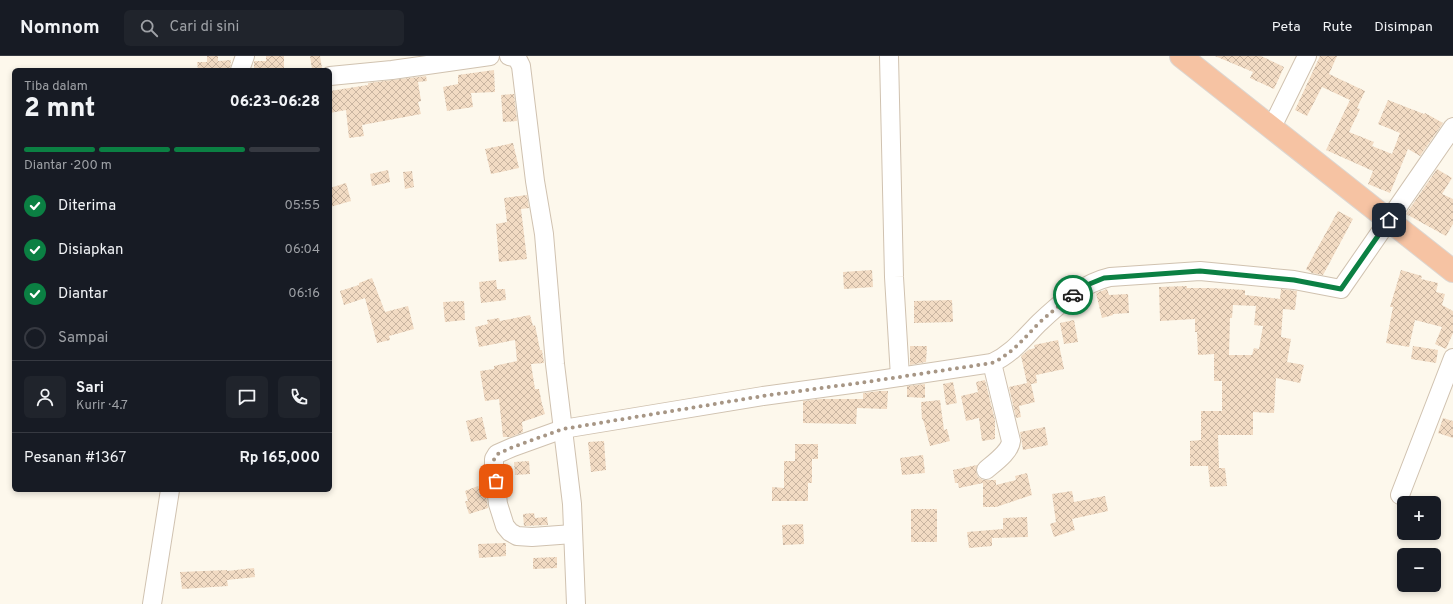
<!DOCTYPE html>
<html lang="id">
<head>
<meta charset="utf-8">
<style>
	:root { --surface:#171b24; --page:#20242c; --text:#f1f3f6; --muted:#9ea1a6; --line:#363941; --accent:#0b8043 }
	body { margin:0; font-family:Overpass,sans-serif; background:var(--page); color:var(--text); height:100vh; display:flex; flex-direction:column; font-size:15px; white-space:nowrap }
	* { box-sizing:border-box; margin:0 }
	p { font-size:13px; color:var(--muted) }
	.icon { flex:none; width:22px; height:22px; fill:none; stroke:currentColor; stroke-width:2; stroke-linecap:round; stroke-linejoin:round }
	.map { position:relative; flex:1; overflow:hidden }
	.drawer { position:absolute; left:12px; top:12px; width:320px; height:424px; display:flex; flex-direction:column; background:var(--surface); border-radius:6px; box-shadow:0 2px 6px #0003 }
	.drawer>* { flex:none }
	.controls { position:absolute; left:1397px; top:440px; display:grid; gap:8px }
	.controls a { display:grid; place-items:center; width:44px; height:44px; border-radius:6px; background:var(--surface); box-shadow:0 2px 6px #0003; font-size:20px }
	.pin { position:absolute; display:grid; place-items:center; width:34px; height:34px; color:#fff; margin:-17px; border-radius:8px; box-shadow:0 2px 6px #0006 }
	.courier { position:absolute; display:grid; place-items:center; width:40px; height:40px; margin:-20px; border:3px solid #0b8043; border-radius:50%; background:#fff; color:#222; box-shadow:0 1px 5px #0007 }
	.overview em { font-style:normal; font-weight:800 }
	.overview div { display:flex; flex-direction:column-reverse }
	.overview { display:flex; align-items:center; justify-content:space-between; height:68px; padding:0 12px }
	h1 { font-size:26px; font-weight:800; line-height:30px }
	.bar { display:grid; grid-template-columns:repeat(4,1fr); gap:6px 4px; align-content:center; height:48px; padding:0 12px }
	.bar i { height:5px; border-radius:3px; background:var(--line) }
	.bar .on { background:var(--accent) }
	.bar p { grid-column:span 4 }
	.line { display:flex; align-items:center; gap:10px; padding:0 12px; border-top:1px solid var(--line) }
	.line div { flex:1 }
	.round { display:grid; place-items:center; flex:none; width:42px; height:42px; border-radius:6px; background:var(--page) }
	ol { padding:0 12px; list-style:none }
	li { display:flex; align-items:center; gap:12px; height:44px }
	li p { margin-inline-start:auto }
	li .icon { padding:4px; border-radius:50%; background:var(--accent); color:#fff; stroke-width:4 }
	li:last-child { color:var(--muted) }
	li i { width:22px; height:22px; border:2px solid var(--line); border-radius:50% }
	header { display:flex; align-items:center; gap:24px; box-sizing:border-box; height:56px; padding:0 20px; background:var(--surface); border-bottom:1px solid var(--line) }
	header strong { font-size:19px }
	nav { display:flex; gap:22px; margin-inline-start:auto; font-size:14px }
	.search { width:280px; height:36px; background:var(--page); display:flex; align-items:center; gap:10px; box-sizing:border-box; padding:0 14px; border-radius:6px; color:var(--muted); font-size:15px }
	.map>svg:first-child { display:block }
	.building { fill:url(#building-cross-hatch); fill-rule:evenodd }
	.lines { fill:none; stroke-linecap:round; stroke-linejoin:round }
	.minor-casing { stroke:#d0c2b0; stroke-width:20 }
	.highway-casing { stroke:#dcd6d1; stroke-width:24 }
	.minor { stroke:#fff; stroke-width:18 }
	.highway { stroke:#f6c3a3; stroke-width:22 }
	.done { stroke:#a79685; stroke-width:4; stroke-dasharray:0 7.2 }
	.route { stroke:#0b8043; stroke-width:5 }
</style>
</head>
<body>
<header>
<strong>Nomnom</strong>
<div class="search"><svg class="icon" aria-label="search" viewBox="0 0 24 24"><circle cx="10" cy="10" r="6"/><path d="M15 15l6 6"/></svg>Cari di sini</div>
<nav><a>Peta</a><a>Rute</a><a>Disimpan</a></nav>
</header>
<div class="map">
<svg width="1453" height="548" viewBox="0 0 1453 548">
	<defs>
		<pattern id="building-cross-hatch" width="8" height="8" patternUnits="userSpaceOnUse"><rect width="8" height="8" fill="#f2dbc3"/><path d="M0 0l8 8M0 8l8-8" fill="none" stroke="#c9b5a1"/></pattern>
	</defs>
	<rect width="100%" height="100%" fill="#fdf8ec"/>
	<g class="building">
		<path d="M207,0H218V5L231,4L230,14H198L197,6H207Z"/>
		<path d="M266,0H284V14H254V5H266Z"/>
		<path d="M310,0H320L322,12L312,13Z"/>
		<path d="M1215,0H1261L1284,11L1274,33L1250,22L1253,16Z"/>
		<path d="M1320,0H1337L1329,18L1365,35L1357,52L1360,53L1349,76L1374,86L1372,90L1392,98L1400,77L1378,68L1388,44L1424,58L1425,57L1443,67L1420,100L1408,93L1390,137L1368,128L1373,115L1326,94L1350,44L1322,31L1307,60L1295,54Z"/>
		<path d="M494,14L495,36L471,37L473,51L447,55L443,31L458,28V19Z"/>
		<path d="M426,20L427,25L418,26L421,45L418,46L421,58L362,69L364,80L349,82L346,54L330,57V35L368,29V27Z"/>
		<path d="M514,38L517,65L503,66L501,39Z"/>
		<path d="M513,87L519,112L491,118L485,93Z"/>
		<path d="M1437,113L1452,122L1442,138L1453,143V168L1446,180L1406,158Z"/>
		<path d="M388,114L390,126L372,130L370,118Z"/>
		<path d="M412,115L414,131L405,133L403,116Z"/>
		<path d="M346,127L351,145L330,151V132Z"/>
		<path d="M527,139L529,152L521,153L527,203L499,206L496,168L507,166L504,142Z"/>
		<path d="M1338,155L1353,163L1323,219L1312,217L1306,213Z"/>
		<path d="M872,214L873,231L844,233L843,216Z"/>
		<path d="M1401,214L1422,220L1421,223L1438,227L1436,236L1445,238L1442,249L1453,255V277L1446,293L1435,288L1442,271L1415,264L1409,291L1386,287L1393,251H1390Z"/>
		<path d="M372,222L385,256L408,250L414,273L389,280L390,284L377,287L365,242L344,249L340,235L359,229V227Z"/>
		<path d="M496,224L497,233H505L506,244L481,247L479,226Z"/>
		<path d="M1187,230V232H1210L1245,234V239L1280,243L1281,233L1297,235L1295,254L1283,253L1281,281L1291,283L1287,306L1304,309L1300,327L1276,322L1274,357L1253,356V379H1218L1219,412H1225L1227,430L1210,431L1208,410H1190V385L1201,384V355H1222V325H1214V298L1198,299L1197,276H1195V263L1160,265L1159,231ZM1233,249L1256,250L1254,269L1263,270L1259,293L1254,292L1252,299H1229L1230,262H1232Z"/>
		<path d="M1107,233L1109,239L1128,238L1129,257L1113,258V259L1102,262L1096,237Z"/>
		<path d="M952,244L953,266L914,267V245Z"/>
		<path d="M464,245L465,264L445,266L443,246Z"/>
		<path d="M530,259L533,270L535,269L540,294H542L544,307L531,308L535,333H539L542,348L545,358L522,366L523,376L511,381H503L499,343L485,345L480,315L494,313V310L517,305L515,284L479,291L475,271L488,268L487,264L499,262L500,265Z"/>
		<path d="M1074,264L1078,286L1064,288L1060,267Z"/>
		<path d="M1058,284L1064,313L1036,319L1037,327L1031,328L1035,346L1019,350L1021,361L1016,362L1009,331L1027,327L1021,300L1028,294L1035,292L1034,289Z"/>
		<path d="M910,290H927L926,306L910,309Z"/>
		<path d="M1413,290L1438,294L1436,307L1411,303Z"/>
		<path d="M985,324L995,364V383L982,385L979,362L966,365L961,340L978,336L976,326Z"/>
		<path d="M953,326L957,347L946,349L943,328Z"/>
		<path d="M925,328V342L907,341V330Z"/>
		<path d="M879,335H888L887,353L857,352L856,368L803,367V345L821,343H863V337Z"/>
		<path d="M940,344L944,374L947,373L950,385L930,390L923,363L922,364L921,346Z"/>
		<path d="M482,361L487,383L471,386L466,365Z"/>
		<path d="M1443,362L1453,365V382L1438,377Z"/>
		<path d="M1045,371L1048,389L1023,394L1020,376Z"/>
		<path d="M604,385L606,414L591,416L588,386Z"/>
		<path d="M795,388H818V403H812V427H808V445H772V431L784,432V405H795Z"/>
		<path d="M923,399L925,417L902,419L900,402Z"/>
		<path d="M529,405L530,418L515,419L514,406Z"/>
		<path d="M977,409L976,415L978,421L983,424H996V429L1016,424L1015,420L1027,417L1032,439L996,451H983V427L959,432L958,427H955L953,414Z"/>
		<path d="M478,430L482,441L486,439L488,452L469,458L465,445H468L465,435Z"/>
		<path d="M1072,435L1074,446L1105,440L1108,455L1072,463L1075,474L1054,481L1050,468L1056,466L1052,438Z"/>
		<rect x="911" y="453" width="26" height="33"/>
		<path d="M534,457L535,462L547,461L548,469L524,470L523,458Z"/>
		<path d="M1027,461L1028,481L992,482V490L969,492L967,476L1003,473V462Z"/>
		<path d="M803,468L804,488L783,489L782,469Z"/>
		<path d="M506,487V500L479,502L478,488Z"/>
		<path d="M557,501V512L533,513V502Z"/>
		<path d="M254,512L255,521L227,524L228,530L182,533L180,516L227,514V515Z"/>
	</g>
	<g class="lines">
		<g class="minor-casing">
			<g id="minor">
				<path d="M509,0L517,2L521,10L535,125L544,178L555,308L572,448L576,548"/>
				<path d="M889,0L894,221L900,321"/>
				<path d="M240,14L245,0"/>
				<path d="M330,20L392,14L490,0"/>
				<path d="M1272,71L1307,0"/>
				<path d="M986,414C994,407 1010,396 1011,385L992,307"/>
				<path d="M1400,439L1453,302"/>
				<path d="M573,478L532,481L517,480L510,476L505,470L498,448L494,414V403L497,398L513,391L563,373L763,340L866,326L992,307C1012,298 1024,282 1039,267C1059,248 1083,227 1110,221L1200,215L1294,224L1341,233L1453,71"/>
				<path d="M152,548L170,434"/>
			</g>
		</g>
		<g class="highway-casing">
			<path id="highway" d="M1181,0L1453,215"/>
		</g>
		<use href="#minor" class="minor"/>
		<use href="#highway" class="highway"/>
	</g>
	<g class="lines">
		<path class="done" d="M496,425L494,403L498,398L513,391L563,373L763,340L866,326L992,307C1012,298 1024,282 1039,267C1050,257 1061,248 1073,239"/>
		<path class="route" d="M1073,239L1087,229L1104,222L1200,215L1294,224L1341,233L1389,164"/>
	</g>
</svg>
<div class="controls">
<a>+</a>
<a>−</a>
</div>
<div class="pin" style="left:496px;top:425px;background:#ea580c"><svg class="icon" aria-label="bag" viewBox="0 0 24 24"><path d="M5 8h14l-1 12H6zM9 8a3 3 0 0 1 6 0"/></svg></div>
<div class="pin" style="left:1389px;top:164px;background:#1f2937"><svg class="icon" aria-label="home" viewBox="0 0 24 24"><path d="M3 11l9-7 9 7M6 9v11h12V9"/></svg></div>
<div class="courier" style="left:1073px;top:239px"><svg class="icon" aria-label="car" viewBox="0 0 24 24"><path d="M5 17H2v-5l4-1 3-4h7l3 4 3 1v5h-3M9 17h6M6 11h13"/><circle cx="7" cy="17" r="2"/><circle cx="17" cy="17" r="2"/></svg></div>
<section class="drawer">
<div class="overview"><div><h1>2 mnt</h1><p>Tiba dalam</p></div><em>06:23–06:28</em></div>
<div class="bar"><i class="on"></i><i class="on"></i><i class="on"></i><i></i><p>Diantar · 200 m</p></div>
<ol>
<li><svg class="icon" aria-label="check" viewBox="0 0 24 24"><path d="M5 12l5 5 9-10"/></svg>Diterima<p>05:55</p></li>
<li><svg class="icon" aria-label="check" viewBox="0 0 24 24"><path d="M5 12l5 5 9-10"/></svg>Disiapkan<p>06:04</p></li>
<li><svg class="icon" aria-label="check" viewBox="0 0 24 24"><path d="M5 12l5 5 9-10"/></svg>Diantar<p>06:16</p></li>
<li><i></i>Sampai</li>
</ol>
<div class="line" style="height:72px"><a class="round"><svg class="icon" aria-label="person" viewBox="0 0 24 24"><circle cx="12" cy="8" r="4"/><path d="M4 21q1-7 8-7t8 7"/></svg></a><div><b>Sari</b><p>Kurir · 4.7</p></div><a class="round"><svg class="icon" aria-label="chat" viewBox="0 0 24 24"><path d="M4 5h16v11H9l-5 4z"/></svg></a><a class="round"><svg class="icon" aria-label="phone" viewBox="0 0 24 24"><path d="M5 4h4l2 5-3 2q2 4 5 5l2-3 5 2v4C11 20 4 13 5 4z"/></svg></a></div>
<div class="line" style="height:52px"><div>Pesanan #1367</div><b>Rp 165,000</b></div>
</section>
</div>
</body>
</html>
